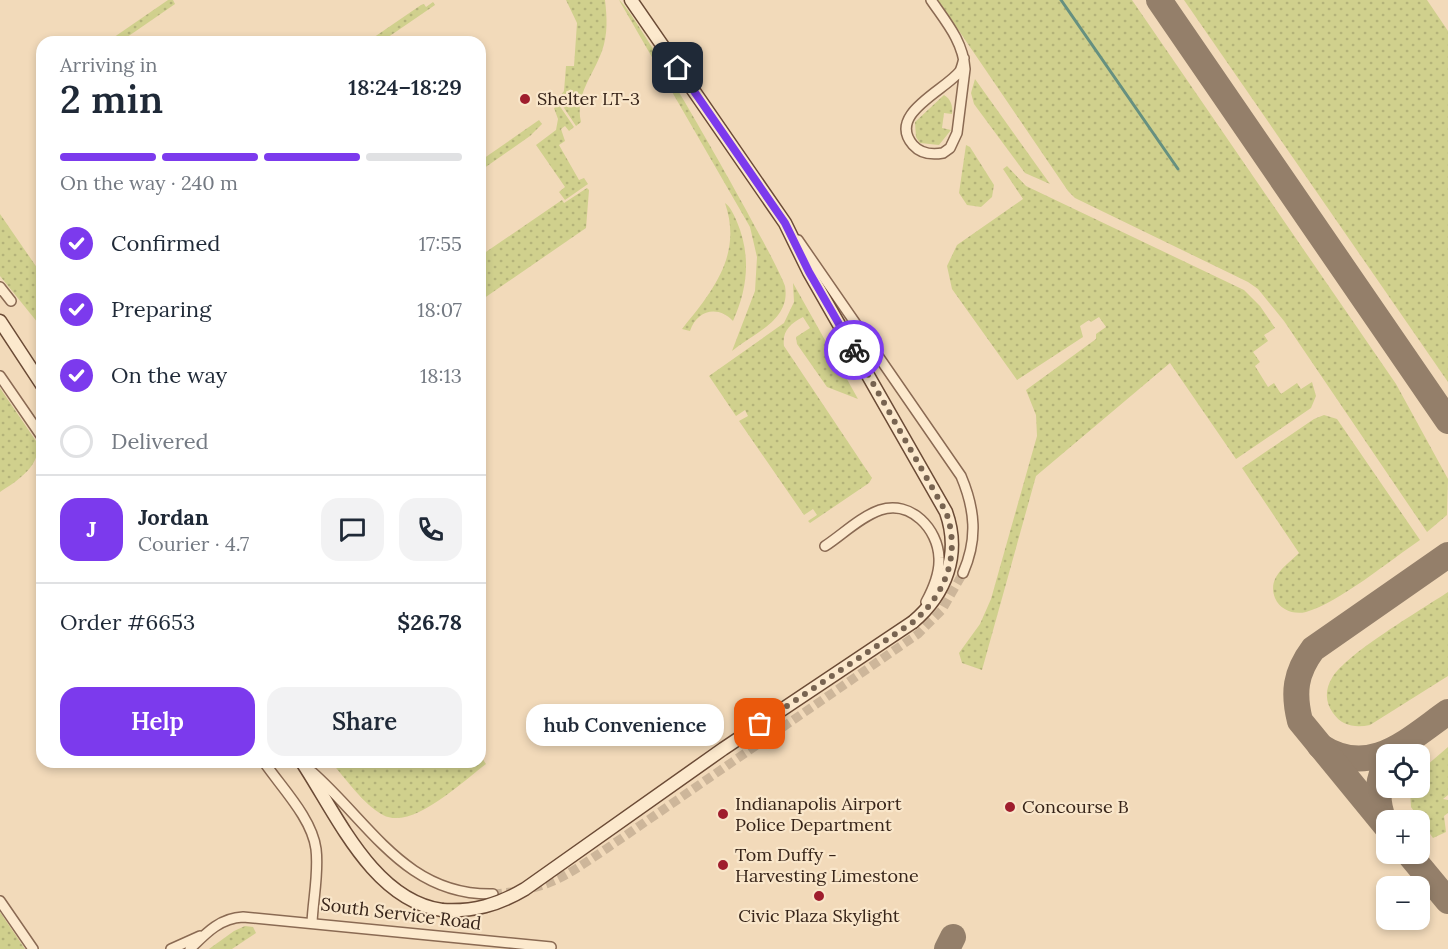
<!DOCTYPE html>
<html lang="en">
<head>
<meta charset="utf-8">
<style>
	:root { --surface:#fff; --page:#f2f2f3; --text:#1f2937; --muted:#747a83; --line:#e0e1e3; --accent:#7c3aed }
	body { margin:0; font-family:Lora,serif; background:var(--page); color:var(--text); height:100vh; display:flex; flex-direction:column; font-size:22px; white-space:nowrap }
	* { box-sizing:border-box; margin:0 }
	p { font-size:20px; color:var(--muted) }
	.icon { flex:none; width:33px; height:33px; fill:none; stroke:currentColor; stroke-width:2; stroke-linecap:round; stroke-linejoin:round }
	.map { position:relative; flex:1; overflow:hidden }
	.side { position:absolute; left:36px; top:36px; width:450px; height:732px; display:flex; flex-direction:column; background:var(--surface); border-radius:18px; box-shadow:0 3px 9px #0003 }
	.side>* { flex:none }
	.buttons { position:absolute; left:1376px; top:744px; display:grid; gap:12px }
	.buttons a { display:grid; place-items:center; width:54px; height:54px; border-radius:12px; background:var(--surface); box-shadow:0 3px 9px #0003; font-size:30px }
	.pin { position:absolute; display:grid; place-items:center; width:51px; height:51px; color:#fff; margin:-26px; border-radius:12px; box-shadow:0 3px 9px #0006 }
	.courier { position:absolute; display:grid; place-items:center; width:60px; height:60px; margin:-30px; border:4px solid #7c3aed; border-radius:50%; background:#fff; color:#222; box-shadow:0 2px 8px #0007 }
	.bubble { position:absolute; height:42px; border-radius:18px; background:var(--surface); box-shadow:0 3px 9px #0003; font-size:20px; font-weight:600; line-height:42px; text-align:center }
	.summary em { font-style:normal; font-weight:600 }
	.summary div { display:flex; flex-direction:column-reverse }
	.summary { display:flex; align-items:center; justify-content:space-between; height:102px; padding:0 24px }
	h1 { font-size:39px; font-weight:600; line-height:45px }
	.bar { display:grid; grid-template-columns:repeat(4,1fr); gap:9px 6px; align-content:center; height:72px; padding:0 24px }
	.bar i { height:8px; border-radius:4px; background:var(--line) }
	.bar .selected { background:var(--accent) }
	.bar p { grid-column:span 4 }
	.line { display:flex; align-items:center; gap:15px; padding:0 24px; border-top:2px solid var(--line) }
	.line div { flex:1 }
	.round { display:grid; place-items:center; flex:none; width:63px; height:63px; border-radius:18px; background:var(--page) }
	ol { padding:0 24px; list-style:none }
	li { display:flex; align-items:center; gap:18px; height:66px }
	li p { margin-inline-start:auto }
	li .icon { padding:6px; border-radius:50%; background:var(--accent); color:#fff; stroke-width:4 }
	li:last-child { color:var(--muted) }
	li i { width:33px; height:33px; border:3px solid var(--line); border-radius:50% }
	.action { display:flex; gap:12px; margin-top:auto; padding:12px 24px }
	.action a { flex:1; height:69px; border-radius:18px; background:var(--accent); color:#fff; font-size:24px; font-weight:600; line-height:69px; text-align:center }
	.action a+a { background:var(--page); color:var(--text) }
	.map>svg:first-child { display:block }
	.grass { fill:url(#grass-dots) }
	.lines { fill:none; stroke-linecap:round; stroke-linejoin:round }
	.stream { stroke:#669080; stroke-width:3 }
	.taxiway { stroke:#947f6a; stroke-width:26 }
	.street-tunnel { stroke:#cdb69a; stroke-width:9; stroke-dasharray:9 4.5; stroke-linecap:butt }
	.street-casing { stroke:#8a6a53; stroke-width:12 }
	.secondary-casing { stroke:#6b4b36; stroke-width:15 }
	.street { stroke:#fce9cd; stroke-width:9 }
	.secondary { stroke:#fce9cd; stroke-width:12 }
	.secondary-bridge-casing { stroke:#6b4b36; stroke-width:15; stroke-linecap:butt }
	.secondary-bridge { stroke:#fce9cd; stroke-width:12 }
	.done { stroke:#786451; stroke-width:6; stroke-dasharray:0 10.8 }
	.route { stroke:#7c3aed; stroke-width:8 }
	.poi-dot { fill:#9f1d2d; stroke:#f9e6ca; stroke-width:2 }
	.labels { text-anchor:middle; stroke-width:4.5; stroke-linejoin:round; paint-order:stroke }
	.poi-label { font-size:18px; fill:#372419; stroke:#f9e6ca; text-anchor:start }
	.street-label { font-size:18px; fill:#372419; stroke:#f9e6ca }
</style>
</head>
<body>
<div class="map">
<svg width="1448" height="949" viewBox="0 0 1448 949">
	<defs>
		<pattern id="grass-dots" width="8" height="8" patternUnits="userSpaceOnUse" patternTransform="scale(1.5)"><rect width="8" height="8" fill="#d0d08d"/><path d="M2 2h.1M6 6h.1" fill="none" stroke="#b3b279" stroke-width="1.8" stroke-linecap="round"/></pattern>
	</defs>
	<rect width="100%" height="100%" fill="#f2daba"/>
	<g class="grass">
		<path d="M168,0H173L175,4L120,42H107Z"/>
		<path d="M566,0H605C607,17 608,34 602,51C593,76 575,94 581,122L576,126L558,99L564,91L566,66H574L577,23Z"/>
		<path d="M619,0C634,8 775,256 785,286C791,320 754,333 732,351L755,291L757,257L750,227Z"/>
		<path d="M938,0H1132L1396,384L1448,479L1447,515L1427,532L1284,321L1258,289L1248,282L1075,198L1068,191Z"/>
		<path d="M1184,0H1427L1448,31V382Z"/>
		<path d="M433,2L435,5L381,42H367L421,5L424,4L426,7Z"/>
		<path d="M975,79L1050,184L1025,173L974,104L971,93Z"/>
		<path d="M944,95C951,99 953,106 952,114L944,113L942,128L951,130L939,145L920,143L916,137L915,122Z"/>
		<path d="M559,105L574,127L569,131L565,126L561,129L565,141L559,145L579,180L584,178L588,184L565,200L559,192L565,187L536,145L556,130L558,119L554,108Z"/>
		<path d="M539,120L542,124L530,136L480,171V161Z"/>
		<path d="M966,145L970,147L994,185L992,197L981,207L967,205L959,193Z"/>
		<path d="M1007,166L1026,186L1244,290L1260,306L1275,328L1264,335L1268,341L1253,352L1260,362L1255,366L1268,387L1274,383L1281,394L1297,383L1301,389L1312,382L1316,396L1311,408L1236,459L1170,363L1036,476L982,670L962,663L959,653L980,624L991,599L1037,436L1036,415L1026,390L1096,339V334L1106,327L1099,317L1091,322L1089,320L1080,326L1083,337L1017,380L952,289L947,266L957,245L1023,199L1003,169Z"/>
		<path d="M587,188L589,190L586,228L480,301V256L562,200L564,203Z"/>
		<path d="M725,203C730,206 734,215 737,222C751,255 748,288 733,321C718,305 697,310 690,331L682,329C712,292 743,255 725,203Z"/>
		<path d="M0,214L42,275V328L0,276Z"/>
		<path d="M793,283L858,399L827,387L797,344L796,337L810,328L803,317C790,324 782,331 784,346L872,478L869,483L810,523L808,521L817,515L813,509L804,515L739,421L748,416L745,410L736,416L709,376L784,323L794,302Z"/>
		<path d="M0,388L36,441C44,464 17,481 0,492Z"/>
		<path d="M1324,415L1337,419L1420,540C1389,561 1340,602 1306,612C1294,615 1280,610 1275,598C1267,577 1286,566 1299,553L1242,468L1314,419Z"/>
		<path d="M1448,592V676L1370,725C1355,728 1342,726 1333,713C1325,702 1325,689 1332,678C1347,653 1421,610 1448,592Z"/>
		<path d="M1448,747V795L1443,799L1448,800V813L1444,816L1446,832L1433,838L1411,807L1410,790V788H1419V772Z"/>
		<path d="M480,755L486,764C463,781 412,831 383,815C363,804 346,779 331,762H480Z"/>
		<path d="M0,912L25,949H0Z"/>
		<path d="M245,926L253,927L256,933L232,949H209L234,931Z"/>
	</g>
	<g class="lines">
		<path class="stream" d="M1061,0L1178,169"/>
		<g class="taxiway">
			<path d="M1159,0L1448,421"/>
			<path d="M1320,746C1370,779 1408,740 1448,712"/>
			<path d="M1384,821C1376,802 1377,782 1386,764"/>
			<path d="M1386,826L1300,721C1293,693 1295,673 1313,649L1448,555"/>
			<path d="M1409,854L1448,901"/>
			<path d="M947,949L953,937"/>
		</g>
		<path class="street-tunnel" d="M493,894C549,889 561,879 606,849L918,634L942,610L963,573"/>
		<g class="street-casing">
			<g id="street">
				<path d="M931,0C946,22 963,41 965,69L957,133L950,148L943,153C932,155 921,154 913,145C886,114 946,90 960,71C962,67 963,62 964,58"/>
				<path d="M798,240L961,476C975,509 978,539 963,573"/>
				<path d="M0,287L11,301"/>
				<path d="M0,376L42,437"/>
				<path d="M825,546C842,535 860,517 880,510C911,500 938,529 939,558C940,574 933,589 926,602"/>
				<path d="M264,762C281,787 312,818 316,849C319,873 313,899 312,923"/>
				<path d="M312,772C370,823 406,896 493,894"/>
				<path d="M0,901L33,949"/>
				<path d="M171,949L200,936"/>
				<path d="M190,949C206,933 220,918 243,917L551,947"/>
			</g>
		</g>
		<g class="secondary-casing">
			<g id="secondary">
				<path d="M631,0L785,223L809,272L946,512C961,554 946,594 913,622"/>
				<path d="M0,321L42,385"/>
				<path d="M302,762C337,815 373,900 442,910"/>
			</g>
		</g>
		<use href="#street" class="street"/>
		<use href="#secondary" class="secondary"/>
		<g class="secondary-bridge-casing">
			<path id="secondary-bridge" d="M442,910C473,912 498,905 525,889L723,749L913,622"/>
		</g>
		<use href="#secondary-bridge" class="secondary-bridge"/>
	</g>
	<g class="lines">
		<path class="done" d="M760,724L913,622C946,594 961,554 946,512L854,350"/>
		<path class="route" d="M678,68L785,223L809,272L854,350"/>
	</g>
	<g class="poi-dot">
		<circle cx="525" cy="99" r="6"/>
		<circle cx="1010" cy="807" r="6"/>
		<circle cx="723" cy="814" r="6"/>
		<circle cx="723" cy="865" r="6"/>
		<circle cx="819" cy="896" r="6"/>
	</g>
	<g class="labels">
		<g class="poi-label">
			<text x="537" y="105">Shelter LT-3</text>
			<text x="735" y="810">Indianapolis Airport<tspan x="735" dy="21">Police Department</tspan></text>
			<text x="1022" y="813">Concourse B</text>
			<text x="735" y="861">Tom Duffy -<tspan x="735" dy="21">Harvesting Limestone</tspan></text>
			<text x="819" y="922" text-anchor="middle">Civic Plaza Skylight</text>
		</g>
		<g class="street-label">
			<text transform="translate(401 914) rotate(7)" y="6">South Service Road</text>
		</g>
	</g>
</svg>
<div class="buttons">
<a><svg class="icon" aria-label="locate" viewBox="0 0 24 24"><circle cx="12" cy="12" r="6"/><path d="M12 2v4M12 18v4M2 12h4M18 12h4"/></svg></a>
<a>+</a>
<a>−</a>
</div>
<div class="pin" style="left:760px;top:724px;background:#ea580c"><svg class="icon" aria-label="bag" viewBox="0 0 24 24"><path d="M5 8h14l-1 12H6zM9 8a3 3 0 0 1 6 0"/></svg></div>
<div class="pin" style="left:678px;top:68px;background:#1f2937"><svg class="icon" aria-label="home" viewBox="0 0 24 24"><path d="M3 11l9-7 9 7M6 9v11h12V9"/></svg></div>
<div class="courier" style="left:854px;top:350px"><svg class="icon" aria-label="bike" viewBox="0 0 24 24"><circle cx="6" cy="16" r="4"/><circle cx="18" cy="16" r="4"/><path d="M6 16l4-8h5l3 8M10 8l3 8H6M13 5h3"/></svg></div>
<div class="bubble" style="left:526px;top:704px;width:198px">hub Convenience</div>
<section class="side">
<div class="summary"><div><h1>2 min</h1><p>Arriving in</p></div><em>18:24–18:29</em></div>
<div class="bar"><i class="selected"></i><i class="selected"></i><i class="selected"></i><i></i><p>On the way · 240 m</p></div>
<ol>
<li><svg class="icon" aria-label="check" viewBox="0 0 24 24"><path d="M5 12l5 5 9-10"/></svg>Confirmed<p>17:55</p></li>
<li><svg class="icon" aria-label="check" viewBox="0 0 24 24"><path d="M5 12l5 5 9-10"/></svg>Preparing<p>18:07</p></li>
<li><svg class="icon" aria-label="check" viewBox="0 0 24 24"><path d="M5 12l5 5 9-10"/></svg>On the way<p>18:13</p></li>
<li><i></i>Delivered</li>
</ol>
<div class="line" style="height:108px"><b class="round" style="background:var(--accent);color:#fff">J</b><div><b>Jordan</b><p>Courier · 4.7</p></div><a class="round"><svg class="icon" aria-label="chat" viewBox="0 0 24 24"><path d="M4 5h16v11H9l-5 4z"/></svg></a><a class="round"><svg class="icon" aria-label="phone" viewBox="0 0 24 24"><path d="M5 4h4l2 5-3 2q2 4 5 5l2-3 5 2v4C11 20 4 13 5 4z"/></svg></a></div>
<div class="line" style="height:78px"><div>Order #6653</div><b>$26.78</b></div>
<div class="action"><a>Help</a><a>Share</a></div>
</section>
</div>
</body>
</html>
